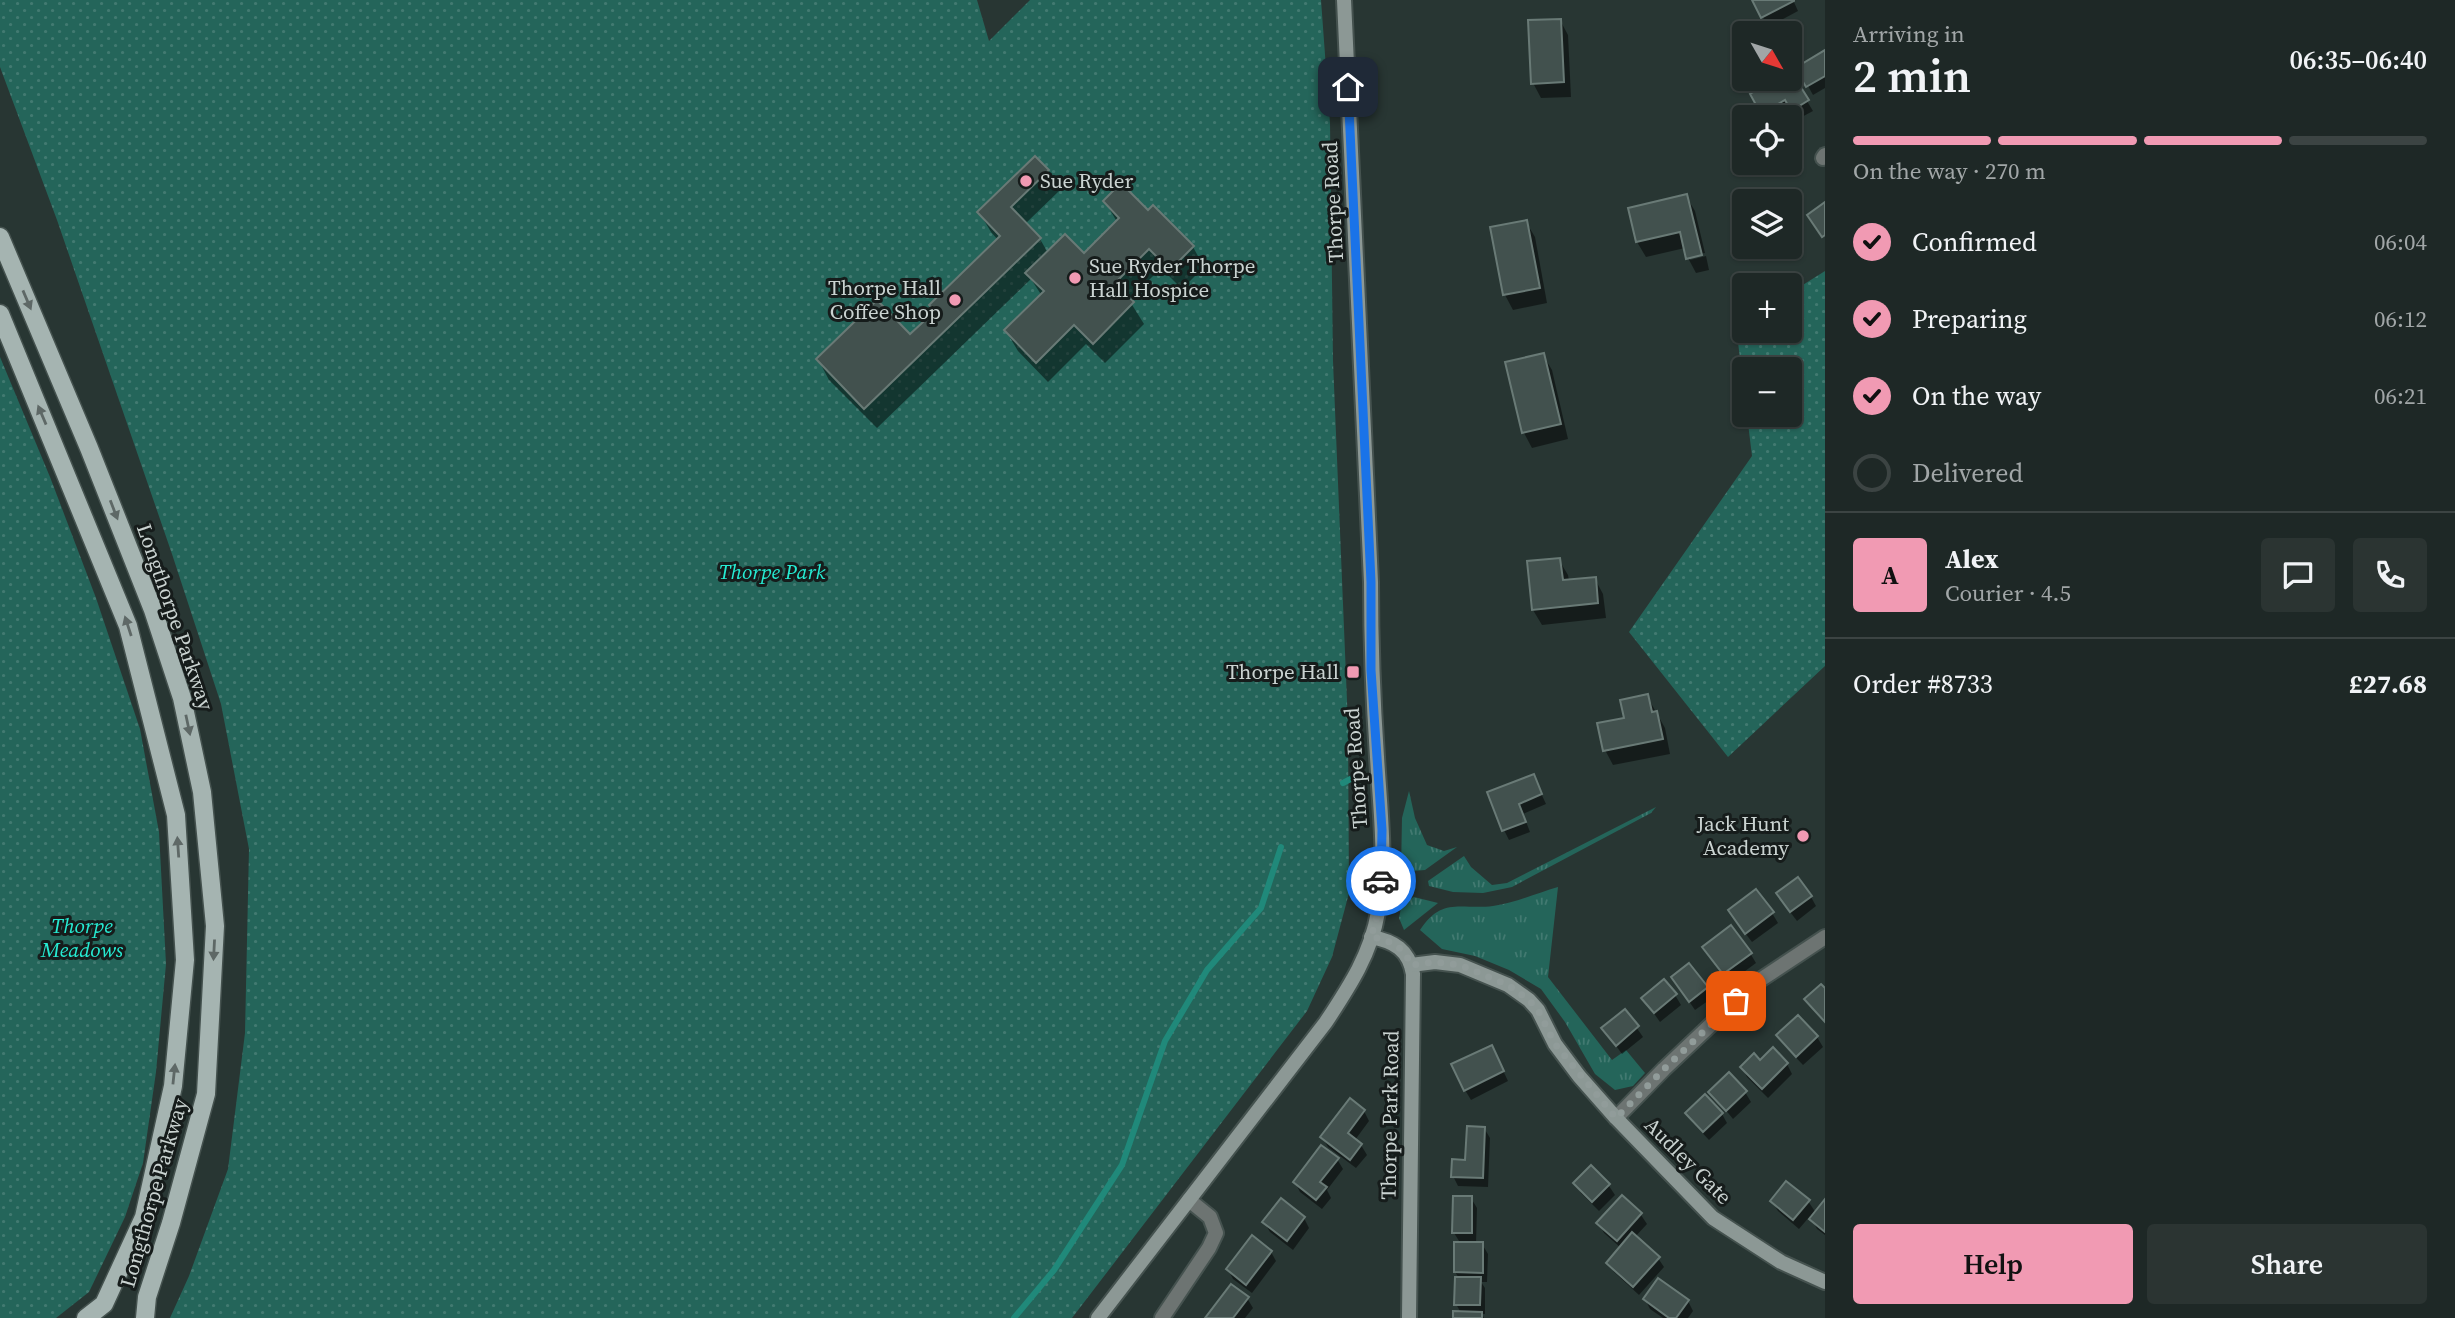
<!DOCTYPE html>
<html lang="en">
<head>
<meta charset="utf-8">
<style>
	:root { --surface:#1e2826; --page:#2b3432; --text:#f1f3f6; --muted:#a1a6a7; --line:#3c4443; --accent:#f19ab3 }
	body { margin:0; font-family:"Source Serif 4",serif; background:var(--page); color:var(--text); height:100vh; display:flex; flex-direction:column; font-size:26px; white-space:nowrap }
	* { box-sizing:border-box; margin:0 }
	p { font-size:23px; color:var(--muted) }
	.icon { flex:none; width:38px; height:38px; fill:none; stroke:currentColor; stroke-width:2; stroke-linecap:round; stroke-linejoin:round }
	.map { position:relative; flex:1; overflow:hidden }
	.sheet { display:flex; flex-direction:column; background:var(--surface); width:630px }
	.sheet>* { flex:none }
	.needle { width:46px; rotate:129deg }
	.tools { position:absolute; left:1732px; top:21px; display:grid; gap:14px }
	.tools a { display:grid; place-items:center; width:70px; height:70px; border-radius:7px; background:var(--surface); box-shadow:0 2px 5px #0004,0 0 0 2px var(--line); font-size:35px }
	.pin { position:absolute; display:grid; place-items:center; width:60px; height:60px; color:#fff; margin:-30px; border-radius:14px; box-shadow:0 4px 10px #0006 }
	.courier { position:absolute; display:grid; place-items:center; width:70px; height:70px; margin:-35px; border:5px solid #1a73e8; border-radius:50%; background:#fff; color:#222; box-shadow:0 2px 9px #0007 }
	.summary em { font-style:normal; font-weight:600 }
	.summary div { display:flex; flex-direction:column-reverse }
	.summary { display:flex; align-items:center; justify-content:space-between; height:119px; padding:0 28px }
	h1 { font-size:46px; font-weight:600; line-height:52px }
	.bar { display:grid; grid-template-columns:repeat(4,1fr); gap:10px 7px; align-content:center; height:84px; padding:0 28px }
	.bar i { height:9px; border-radius:5px; background:var(--line) }
	.bar .active { background:var(--accent) }
	.bar p { grid-column:span 4 }
	.line { display:flex; align-items:center; gap:18px; padding:0 28px; border-top:2px solid var(--line) }
	.line div { flex:1 }
	.round { display:grid; place-items:center; flex:none; width:74px; height:74px; border-radius:7px; background:var(--page) }
	ol { padding:0 28px; list-style:none }
	li { display:flex; align-items:center; gap:21px; height:77px }
	li p { margin-inline-start:auto }
	li .icon { padding:7px; border-radius:50%; background:var(--accent); color:#111; stroke-width:4 }
	li:last-child { color:var(--muted) }
	li i { width:38px; height:38px; border:4px solid var(--line); border-radius:50% }
	.action { display:flex; gap:14px; margin-top:auto; padding:14px 28px }
	.action a { flex:1; height:80px; border-radius:7px; background:var(--accent); color:#111; font-size:28px; font-weight:600; line-height:80px; text-align:center }
	.action a+a { background:var(--page); color:var(--text) }
	main { display:flex; flex:1; min-height:0 }
	.map>svg:first-child { display:block }
	.grass { fill:url(#grass-tufts) }
	.park { fill:url(#park-dots) }
	.shadow { fill:#0007 }
	.lines { fill:none; stroke-linecap:round; stroke-linejoin:round }
	.stream { stroke:#20897a; stroke-width:6 }
	.building { fill:#42514e; stroke:#697a76; stroke-width:2 }
	.street-casing { stroke:#45524f; stroke-width:18 }
	.secondary-casing { stroke:#45524f; stroke-width:18 }
	.primary-casing { stroke:#45524f; stroke-width:21 }
	.street { stroke:#6d7472; stroke-width:14 }
	.secondary { stroke:#8c9895; stroke-width:14 }
	.primary { stroke:#a5b4b1; stroke-width:18 }
	.oneway { fill:#5e6866 }
	.done { stroke:#919c9a; stroke-width:7; stroke-dasharray:0 12.6 }
	.route { stroke:#1a73e8; stroke-width:9 }
	.poi-dot { fill:#f19ab3; stroke:#161c1b; stroke-width:2.5 }
	.labels { text-anchor:middle; stroke-width:6; stroke-linejoin:round; paint-order:stroke }
	.poi-label { font-size:21px; fill:#cad3d1; stroke:#161c1b; text-anchor:end }
	.street-label { font-size:21px; fill:#cad3d1; stroke:#161c1b }
	.park-label { font-size:21px; font-style:italic; fill:#26ecd3; stroke:#161c1b }
</style>
</head>
<body>
<main>
<div class="map">
<svg width="1825" height="1318" viewBox="0 0 1825 1318">
	<defs>
		<pattern id="grass-tufts" width="24" height="20" patternUnits="userSpaceOnUse" patternTransform="scale(1.75)"><rect width="24" height="20" fill="#24655a"/><path d="M3 7l-1-3M5 7V3M7 7l1-3M15 17l-1-3M17 17v-4M19 17l1-3" fill="none" stroke="#427a71"/></pattern>
		<pattern id="park-dots" width="8" height="8" patternUnits="userSpaceOnUse" patternTransform="scale(1.75)"><rect width="8" height="8" fill="#24655a"/><path d="M2 2h.1M6 6h.1" fill="none" stroke="#427a71" stroke-width="1.8" stroke-linecap="round"/></pattern>
	</defs>
	<rect width="100%" height="100%" fill="#283633"/>
	<g class="grass">
		<path d="M1409,791L1415,818L1427,845L1444,851L1457,847L1425,870L1401,872L1402,818Z"/>
		<path d="M1656,807L1651,813L1512,887L1483,893L1453,892L1429,886L1428,881L1464,856L1471,867L1492,885L1507,883Z"/>
		<path d="M1558,887L1548,977L1612,1060L1626,1050L1645,1073L1633,1086L1615,1090L1595,1074L1565,1022L1541,989L1509,970L1475,956L1442,949L1420,930C1442,896 1461,910 1493,906C1515,903 1537,893 1558,887Z"/>
		<path d="M1414,897L1438,903L1404,930L1399,918L1402,903Z"/>
	</g>
	<g class="park">
		<path d="M0,0H977L989,41L1030,0H1321L1330,123L1333,361L1348,725L1349,893L1332,957L1307,1011L1072,1318H170L189,1276L228,1169L245,1033L249,849L221,704L172,554L57,220L0,67Z"/>
		<path d="M1825,271V666L1728,757L1629,632L1752,456L1747,415H1790V369H1745V397L1736,327L1745,321V331H1790V293Z"/>
		<path d="M0,357L50,477L96,598L140,729L159,832L166,964L156,1072L143,1163L125,1217L89,1292L56,1318H0Z"/>
	</g>
	<g class="shadow">
		<path d="M1754,0H1793L1798,11L1768,27Z"/>
		<path d="M1560,20L1568,35L1571,97L1541,98L1533,83Z"/>
		<path d="M1825,52V88L1813,95L1798,68Z"/>
		<path d="M1790,73L1813,111L1798,119L1792,108L1776,117H1765L1752,95L1779,79H1790Z"/>
		<path d="M1047,171L1059,191L1025,224L1040,239L1048,253L1084,256L1117,222L1105,201L1148,213L1193,247L1204,267L1182,289L1161,268L1129,300L1144,324L1105,363L1086,344L1048,382L1018,351L1006,331L1042,296L1031,279L877,428L829,380L818,359L910,337L935,313L931,305L998,240L991,232L979,212Z"/>
		<path d="M1686,196L1695,211L1705,253L1690,256V260L1706,256L1709,270L1696,273L1688,258L1685,248L1646,257L1637,242L1630,209Z"/>
		<path d="M1526,222L1535,237L1547,303L1513,310L1505,295L1492,228Z"/>
		<path d="M1543,355L1552,370L1568,439L1532,448L1524,433L1507,363Z"/>
		<path d="M1559,560L1568,575L1569,581L1595,579L1603,594L1606,618L1542,625L1533,610L1529,563Z"/>
		<path d="M1647,696L1665,728L1670,754L1613,765L1605,750L1626,719Z"/>
		<path d="M1533,776L1546,804L1523,814L1530,832L1509,840L1504,830Z"/>
		<path d="M1811,897L1816,906L1797,921L1784,904Z"/>
		<path d="M1772,913L1778,923L1752,942L1735,920Z"/>
		<path d="M1750,953L1756,963L1729,983L1710,957Z"/>
		<path d="M1673,978L1706,988L1712,998L1695,1010Z"/>
		<path d="M1675,995L1681,1005L1660,1022L1643,998Z"/>
		<path d="M1625,1011L1643,1037L1622,1054L1604,1029Z"/>
		<path d="M1798,1017L1817,1037L1823,1047L1803,1065L1784,1045L1778,1036Z"/>
		<path d="M1773,1050L1787,1064L1792,1074L1768,1098L1747,1077L1742,1067L1760,1062Z"/>
		<path d="M1496,1056L1508,1081L1471,1100L1465,1090Z"/>
		<path d="M1711,1092H1745L1751,1102L1733,1119Z"/>
		<path d="M1364,1111L1369,1121L1355,1140L1361,1145L1367,1155L1356,1168L1328,1147L1322,1137Z"/>
		<path d="M1687,1113L1722,1114L1727,1123L1709,1140L1693,1123Z"/>
		<path d="M1484,1128L1490,1138L1488,1187L1458,1186L1453,1176L1467,1161Z"/>
		<path d="M1337,1159L1343,1169L1327,1190L1331,1198L1322,1209L1300,1192L1295,1182Z"/>
		<path d="M1591,1167L1609,1186L1615,1195L1599,1211L1581,1193L1575,1183Z"/>
		<path d="M1622,1197L1641,1215L1647,1224L1635,1237L1658,1258L1664,1267L1639,1295L1614,1272L1608,1263L1621,1248L1604,1233L1599,1223Z"/>
		<path d="M1471,1198L1477,1208L1476,1244H1482L1488,1254L1487,1282H1481L1485,1288V1314H1482L1484,1318H1455L1461,1313L1456,1304L1459,1278L1455,1272L1461,1244L1454,1233Z"/>
		<path d="M1772,1201H1808L1816,1213L1825,1202V1235L1817,1229L1810,1216L1799,1229L1778,1211Z"/>
		<path d="M1304,1218L1309,1228L1293,1250L1270,1232L1264,1222Z"/>
		<path d="M1271,1252L1276,1261L1252,1293L1233,1279L1228,1269Z"/>
		<path d="M1247,1298L1253,1308L1245,1318H1207Z"/>
		<path d="M1645,1299L1688,1301L1693,1311L1688,1318H1663L1650,1309Z"/>
	</g>
	<g class="lines">
		<g class="stream">
			<path d="M1343,783L1360,774"/>
			<path d="M1014,1318L1054,1270L1122,1165L1165,1041L1207,970L1261,908L1281,847"/>
		</g>
	</g>
	<g class="building">
		<path d="M1752,0H1794V1L1761,18Z"/>
		<path d="M1561,19L1564,82L1531,84L1528,20Z"/>
		<path d="M1825,50V76L1806,87L1795,68Z"/>
		<path d="M1790,70L1809,100L1791,111L1785,100L1761,114L1750,94L1776,79H1790Z"/>
		<path d="M1035,156L1049,170L1011,207L1041,238L864,409L816,359L877,300L910,334L935,311L929,305L1000,236L977,212Z"/>
		<path d="M1121,183L1148,210L1153,205L1194,246L1170,270L1149,249L1115,283L1134,302L1093,344L1074,325L1036,363L1004,330L1044,291L1025,273L1065,234L1084,253L1119,218L1103,201Z"/>
		<path d="M1687,194L1702,255L1686,259L1680,232L1636,242L1628,208Z"/>
		<path d="M1825,202V235L1822,237L1807,215Z"/>
		<path d="M1527,220L1540,288L1503,295L1490,227Z"/>
		<path d="M1544,353L1561,424L1522,433L1505,362Z"/>
		<path d="M1560,558L1563,580L1596,577L1598,603L1532,610L1527,561Z"/>
		<path d="M1648,694L1652,712L1657,711L1663,739L1603,751L1597,723L1624,718L1620,700Z"/>
		<path d="M1534,774L1542,794L1519,804L1526,822L1502,831L1487,792Z"/>
		<path d="M1798,877L1812,896L1790,912L1776,893Z"/>
		<path d="M1756,889L1774,912L1745,934L1728,910Z"/>
		<path d="M1731,925L1752,953L1723,974L1702,947Z"/>
		<path d="M1689,963L1708,987L1689,1002L1671,977Z"/>
		<path d="M1664,979L1677,994L1654,1013L1641,998Z"/>
		<path d="M1821,984L1825,988V1022L1804,999Z"/>
		<path d="M1625,1009L1639,1026L1616,1046L1601,1028Z"/>
		<path d="M1798,1015L1818,1036L1796,1057L1776,1035Z"/>
		<path d="M1492,1045L1504,1071L1464,1091L1451,1064Z"/>
		<path d="M1773,1047L1788,1063L1762,1089L1740,1067L1754,1053L1760,1060Z"/>
		<path d="M1729,1072L1747,1091L1726,1111L1708,1092Z"/>
		<path d="M1705,1094L1723,1113L1703,1132L1685,1113Z"/>
		<path d="M1350,1098L1365,1110L1348,1133L1362,1144L1350,1160L1320,1137Z"/>
		<path d="M1467,1126L1485,1127L1483,1178L1451,1177L1452,1159L1465,1160Z"/>
		<path d="M1321,1145L1339,1158L1320,1182L1327,1187L1316,1200L1293,1182Z"/>
		<path d="M1591,1165L1610,1184L1592,1202L1573,1183Z"/>
		<path d="M1786,1181L1810,1200L1793,1220L1770,1201Z"/>
		<path d="M1622,1195L1642,1213L1617,1241L1596,1223Z"/>
		<path d="M1453,1196H1472V1233H1452Z"/>
		<path d="M1281,1198L1305,1217L1287,1241L1262,1222Z"/>
		<path d="M1825,1199V1232L1809,1219Z"/>
		<path d="M1632,1232L1660,1257L1633,1287L1606,1263Z"/>
		<path d="M1252,1235L1272,1251L1246,1285L1226,1269Z"/>
		<path d="M1454,1242H1483V1273L1454,1272Z"/>
		<path d="M1455,1277H1481L1480,1305H1454Z"/>
		<path d="M1658,1278L1689,1300L1676,1318H1669L1643,1299Z"/>
		<path d="M1231,1284L1249,1297L1233,1318H1205Z"/>
		<path d="M1453,1311L1482,1312V1318H1453Z"/>
	</g>
	<g class="lines">
		<g class="street-casing">
			<g id="street">
				<path d="M1823,158L1825,155"/>
				<path d="M1616,1118L1664,1069L1754,984L1825,937"/>
				<path d="M1162,1318L1209,1248L1216,1233L1210,1217L1189,1200"/>
			</g>
		</g>
		<g class="secondary-casing">
			<g id="secondary">
				<path d="M1371,937C1394,941 1409,950 1413,974L1409,1318"/>
				<path d="M1411,965L1435,962L1460,965L1508,985L1529,1000L1538,1010L1555,1044L1579,1076L1616,1118L1713,1218L1781,1262L1825,1282"/>
				<path d="M1098,1318L1326,1022C1349,987 1371,954 1378,912C1387,861 1380,808 1377,757C1373,699 1371,640 1371,582L1344,0"/>
			</g>
		</g>
		<g class="primary-casing">
			<g id="primary">
				<path d="M0,237L89,448L153,610L182,698L202,792L215,926L206,1094L171,1223L147,1297L145,1318"/>
				<path d="M0,314L128,626L176,815L185,960L173,1086L144,1217L104,1304L86,1318"/>
			</g>
		</g>
		<use href="#street" class="street"/>
		<use href="#secondary" class="secondary"/>
		<use href="#primary" class="primary"/>
	</g>
	<defs><path id="oneway-solid" d="M-6-.8H1V-3.2L6.5 0L1 3.2V.8H-6Z" transform="scale(1.75)"/></defs>
	<g class="oneway">
		<use href="#oneway-solid" transform="translate(27 300) rotate(67)"/>
		<use href="#oneway-solid" transform="translate(42 415) rotate(-113)"/>
		<use href="#oneway-solid" transform="translate(114 510) rotate(69)"/>
		<use href="#oneway-solid" transform="translate(128 626) rotate(-108)"/>
		<use href="#oneway-solid" transform="translate(188 725) rotate(78)"/>
		<use href="#oneway-solid" transform="translate(178 847) rotate(-94)"/>
		<use href="#oneway-solid" transform="translate(214 950) rotate(93)"/>
		<use href="#oneway-solid" transform="translate(174 1074) rotate(-84)"/>
	</g>
	<g class="lines">
		<path class="done" d="M1381,881L1378,913L1371,937C1390,940 1404,947 1411,965L1435,962L1460,965L1508,985L1529,1000L1538,1010L1555,1044L1616,1118L1664,1069L1736,1001"/>
		<path class="route" d="M1348,87L1371,582V670L1382,830L1381,881"/>
	</g>
	<g class="poi-dot">
		<circle cx="1026" cy="181" r="7"/>
		<circle cx="1075" cy="278" r="7"/>
		<circle cx="955" cy="300" r="7"/>
		<rect x="1346" y="665" width="14" height="14" rx="3.5"/>
		<circle cx="1803" cy="836" r="7"/>
	</g>
	<g class="labels">
		<g class="poi-label">
			<text x="1040" y="188" text-anchor="start">Sue Ryder</text>
			<text x="1089" y="273" text-anchor="start">Sue Ryder Thorpe<tspan x="1089" dy="24">Hall Hospice</tspan></text>
			<text x="941" y="295">Thorpe Hall<tspan x="941" dy="24">Coffee Shop</tspan></text>
			<text x="1339" y="679">Thorpe Hall</text>
			<text x="1789" y="831">Jack Hunt<tspan x="1789" dy="24">Academy</tspan></text>
		</g>
		<g class="street-label">
			<text transform="translate(1333 202) rotate(-93)" y="7">Thorpe Road</text>
			<text transform="translate(175 617) rotate(71)" y="7">Longthorpe Parkway</text>
			<text transform="translate(1356 768) rotate(-94)" y="7">Thorpe Road</text>
			<text transform="translate(1390 1115) rotate(-89)" y="7">Thorpe Park Road</text>
			<text transform="translate(1688 1161) rotate(45)" y="7">Audley Gate</text>
			<text transform="translate(154 1193) rotate(-74)" y="7">Longthorpe Parkway</text>
		</g>
		<g class="park-label">
			<text x="772" y="579">Thorpe Park</text>
			<text x="82" y="933">Thorpe<tspan x="82" dy="24">Meadows</tspan></text>
		</g>
	</g>
</svg>
<div class="tools">
<a><svg class="needle" viewBox="-14 -14 28 28"><path d="M0-13l5 13h-10z" fill="#e53935"/><path d="M0 13l5-13h-10z" fill="#a1a6a7"/></svg></a>
<a><svg class="icon" aria-label="locate" viewBox="0 0 24 24"><circle cx="12" cy="12" r="6"/><path d="M12 2v4M12 18v4M2 12h4M18 12h4"/></svg></a>
<a><svg class="icon" aria-label="layers" viewBox="0 0 24 24"><path d="M12 4l9 5-9 5-9-5zM3 14l9 5 9-5"/></svg></a>
<a>+</a>
<a>−</a>
</div>
<div class="pin" style="left:1736px;top:1001px;background:#ea580c"><svg class="icon" aria-label="bag" viewBox="0 0 24 24"><path d="M5 8h14l-1 12H6zM9 8a3 3 0 0 1 6 0"/></svg></div>
<div class="pin" style="left:1348px;top:87px;background:#1f2937"><svg class="icon" aria-label="home" viewBox="0 0 24 24"><path d="M3 11l9-7 9 7M6 9v11h12V9"/></svg></div>
<div class="courier" style="left:1381px;top:881px"><svg class="icon" aria-label="car" viewBox="0 0 24 24"><path d="M5 17H2v-5l4-1 3-4h7l3 4 3 1v5h-3M9 17h6M6 11h13"/><circle cx="7" cy="17" r="2"/><circle cx="17" cy="17" r="2"/></svg></div>
</div>
<section class="sheet">
<div class="summary"><div><h1>2 min</h1><p>Arriving in</p></div><em>06:35–06:40</em></div>
<div class="bar"><i class="active"></i><i class="active"></i><i class="active"></i><i></i><p>On the way · 270 m</p></div>
<ol>
<li><svg class="icon" aria-label="check" viewBox="0 0 24 24"><path d="M5 12l5 5 9-10"/></svg>Confirmed<p>06:04</p></li>
<li><svg class="icon" aria-label="check" viewBox="0 0 24 24"><path d="M5 12l5 5 9-10"/></svg>Preparing<p>06:12</p></li>
<li><svg class="icon" aria-label="check" viewBox="0 0 24 24"><path d="M5 12l5 5 9-10"/></svg>On the way<p>06:21</p></li>
<li><i></i>Delivered</li>
</ol>
<div class="line" style="height:126px"><b class="round" style="background:var(--accent);color:#111">A</b><div><b>Alex</b><p>Courier · 4.5</p></div><a class="round"><svg class="icon" aria-label="chat" viewBox="0 0 24 24"><path d="M4 5h16v11H9l-5 4z"/></svg></a><a class="round"><svg class="icon" aria-label="phone" viewBox="0 0 24 24"><path d="M5 4h4l2 5-3 2q2 4 5 5l2-3 5 2v4C11 20 4 13 5 4z"/></svg></a></div>
<div class="line" style="height:91px"><div>Order #8733</div><b>£27.68</b></div>
<div class="action"><a>Help</a><a>Share</a></div>
</section>
</main>
</body>
</html>
